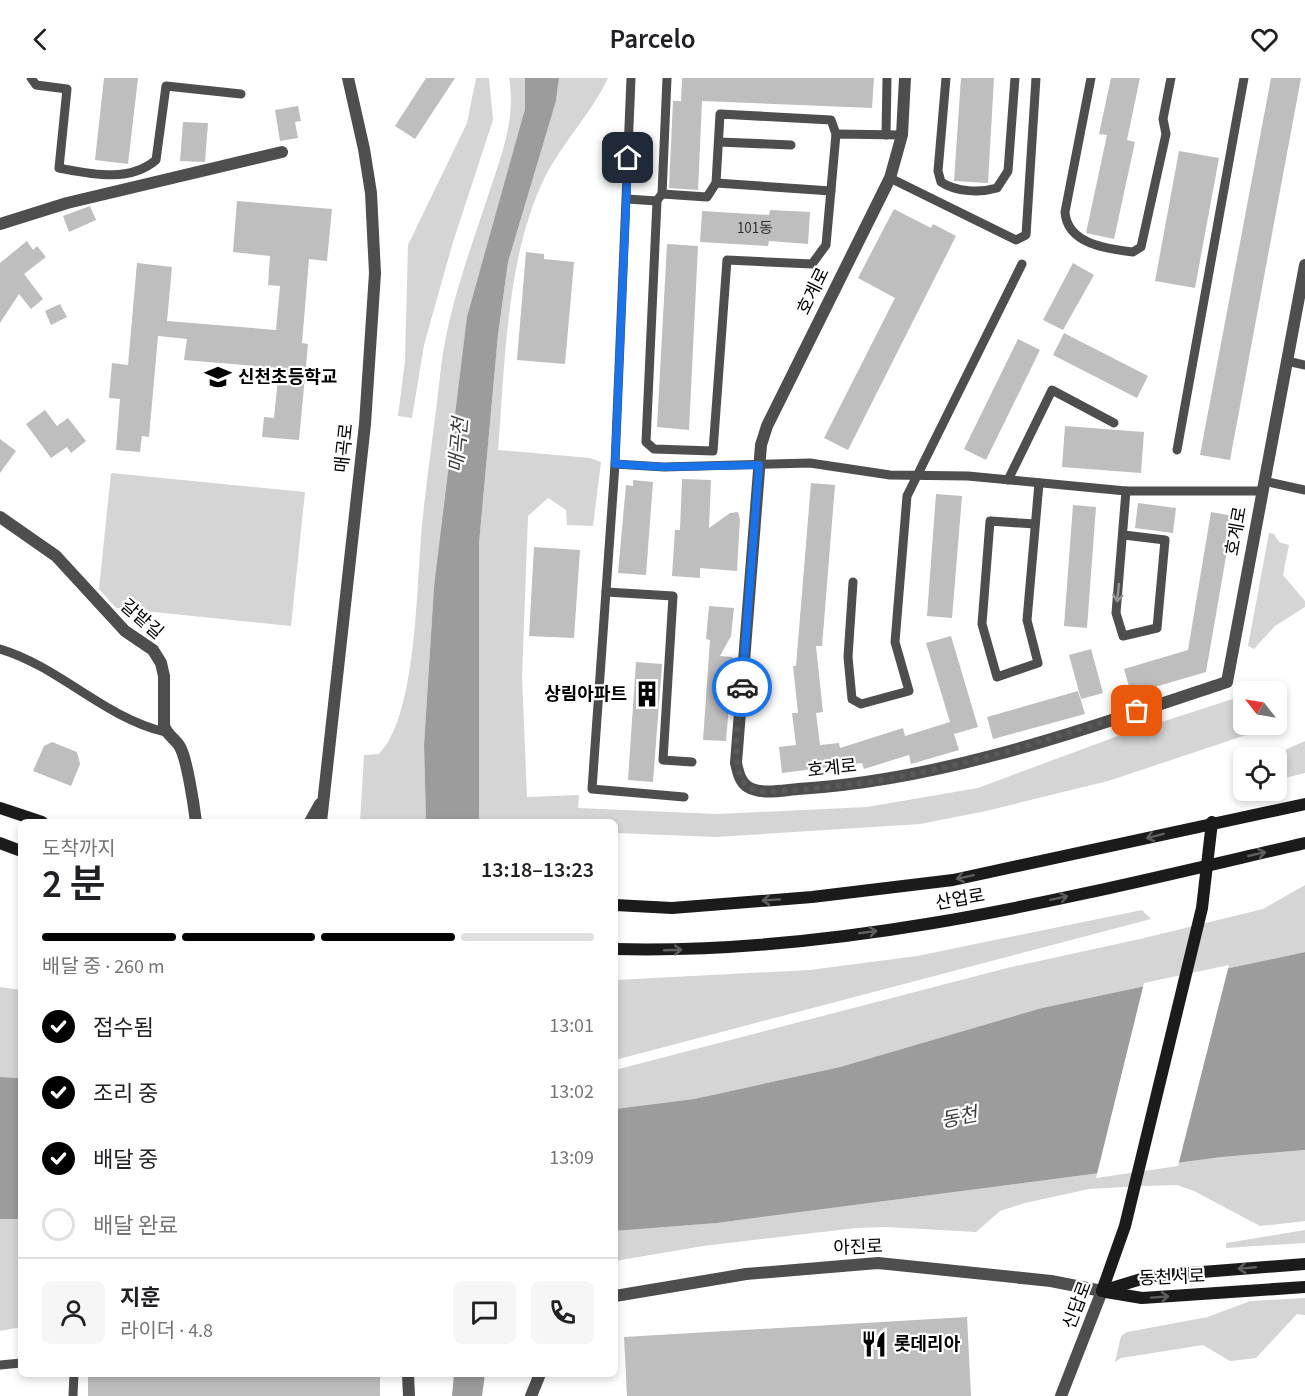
<!DOCTYPE html>
<html lang="ko">
<head>
<meta charset="utf-8">
<style>
	:root { --surface:#fff; --page:#f6f6f6; --text:#202124; --muted:#757577; --line:#e0e0e0; --accent:#000 }
	body { margin:0; font-family:"Source Sans 3","Noto Sans KR",sans-serif; background:var(--page); color:var(--text); height:100vh; display:flex; flex-direction:column; font-size:22px; white-space:nowrap }
	* { box-sizing:border-box; margin:0 }
	p { font-size:20px; color:var(--muted) }
	.icon { flex:none; width:33px; height:33px; fill:none; stroke:currentColor; stroke-width:2; stroke-linecap:round; stroke-linejoin:round }
	.map { position:relative; flex:1; overflow:hidden }
	.panel { position:absolute; left:18px; top:741px; width:600px; height:558px; display:flex; flex-direction:column; background:var(--surface); border-radius:9px; box-shadow:0 3px 9px #0003 }
	.panel>* { flex:none }
	.needle { width:39px; rotate:301deg }
	.tools { position:absolute; left:1233px; top:603px; display:grid; gap:12px }
	.tools a { display:grid; place-items:center; width:54px; height:54px; border-radius:9px; background:var(--surface); box-shadow:0 3px 9px #0003; font-size:30px }
	.pin { position:absolute; display:grid; place-items:center; width:51px; height:51px; color:#fff; margin:-26px; border-radius:12px; box-shadow:0 3px 9px #0006 }
	.courier { position:absolute; display:grid; place-items:center; width:60px; height:60px; margin:-30px; border:4px solid #1a73e8; border-radius:50%; background:#fff; color:#222; box-shadow:0 2px 8px #0007 }
	.summary em { font-style:normal; font-weight:600 }
	.summary div { display:flex; flex-direction:column-reverse }
	.summary { display:flex; align-items:center; justify-content:space-between; height:102px; padding:0 24px }
	h1 { font-size:39px; font-weight:600; line-height:45px }
	.bar { display:grid; grid-template-columns:repeat(4,1fr); gap:9px 6px; align-content:center; height:72px; padding:0 24px }
	.bar i { height:8px; border-radius:4px; background:var(--line) }
	.bar .current { background:var(--accent) }
	.bar p { grid-column:span 4 }
	.line { display:flex; align-items:center; gap:15px; padding:0 24px; border-top:2px solid var(--line) }
	.line div { flex:1 }
	.round { display:grid; place-items:center; flex:none; width:63px; height:63px; border-radius:9px; background:var(--page) }
	ol { padding:0 24px; list-style:none }
	li { display:flex; align-items:center; gap:18px; height:66px }
	li p { margin-inline-start:auto }
	li .icon { padding:6px; border-radius:50%; background:var(--accent); color:#fff; stroke-width:4 }
	li:last-child { color:var(--muted) }
	li i { width:33px; height:33px; border:3px solid var(--line); border-radius:50% }
	header { display:flex; justify-content:space-between; align-items:center; height:78px; padding:0 24px; background:var(--surface); font-size:27px; font-weight:600 }
	.map>svg:first-child { display:block }
	.green { fill:#d5d5d5 }
	.water { fill:#9c9c9c }
	.pier { fill:#fff }
	.building { fill:#bebebe }
	.lines { fill:none; stroke-linecap:round; stroke-linejoin:round }
	.service { stroke:#4e4e4e; stroke-width:9 }
	.minor { stroke:#4e4e4e; stroke-width:12 }
	.tertiary { stroke:#4e4e4e; stroke-width:12 }
	.secondary { stroke:#1b1b1b; stroke-width:12 }
	.oneway { stroke:#959595 }
	.oneway2 { stroke:#5f5f5f }
	.done { stroke:#595959; stroke-width:6; stroke-dasharray:0 10.8 }
	.route { stroke:#1a73e8; stroke-width:8 }
	.labels { text-anchor:middle; stroke-width:4.5; stroke-linejoin:round; paint-order:stroke }
	.number-label { font-size:15px; fill:#303030 }
	.street-label { font-size:18px; fill:#000; stroke:#fff }
	.poi-label { font-size:18px; font-weight:bold; fill:#000; stroke:#fff; text-anchor:start }
	.water-label { font-size:20px; font-style:italic; fill:#3d3d3d; stroke:#fff }
</style>
</head>
<body>
<header><svg class="icon" aria-label="back" viewBox="0 0 24 24"><path d="M15 5l-7 7 7 7"/></svg>Parcelo<svg class="icon" aria-label="heart" viewBox="0 0 24 24"><path d="M12 20l-8-8c-3-5 5-10 8-4 3-6 11-1 8 4z"/></svg></header>
<div class="map">
<svg width="1305" height="1318" viewBox="0 0 1305 1318">
	<rect width="100%" height="100%" fill="#fff"/>
	<g class="green">
		<path d="M476,0H489L493,42L453,164L424,267L412,340L398,338L405,283L408,167L467,45Z"/>
		<path d="M509,0H525V31L514,76L434,509L424,667L426,744H360L364,677L379,676C419,635 416,495 423,438C428,388 436,339 441,289C448,234 467,180 485,127C498,85 517,45 509,0Z"/>
		<path d="M559,0H608C591,36 562,65 544,101C506,180 505,286 498,372L590,380L601,384L593,448L567,447L566,432L548,420L528,438L522,599L527,719L579,717L578,730L717,736L867,729L978,710L1115,659L1236,620L1243,634L1244,646L1250,647L1255,654L1108,703L986,733L920,746L716,759L615,755V744L510,742V744H479V466L498,257L508,184L556,23Z"/>
		<path d="M111,395L305,414L291,548L116,530L99,511Z"/>
		<path d="M1269,455L1274,456L1279,464L1289,467L1283,497L1305,523V529L1275,548L1254,571L1248,568Z"/>
		<path d="M1305,663V695L1277,702V683L1287,671Z"/>
		<path d="M1305,807V874L1042,930L840,989L694,1021L615,1031V992L1011,889L1140,861L1263,831Z"/>
		<path d="M1142,832L1151,841L615,982V902L810,892L917,878Z"/>
		<path d="M0,909L21,912V1000L0,999Z"/>
		<path d="M1305,1072V1143L1260,1148L1194,1113L1177,1107L1143,1108L1089,1111L1025,1125L1000,1133L976,1154L886,1149L856,1150L703,1168L615,1183V1153L717,1145L1222,1079Z"/>
		<path d="M0,1141H21V1249L0,1253Z"/>
		<path d="M1305,1152V1165L1226,1170V1165Z"/>
		<path d="M1305,1220V1237L1297,1236L1256,1280L1230,1283L1203,1267L1121,1280L1115,1284L1121,1258L1127,1254L1208,1239L1250,1223Z"/>
	</g>
	<g class="water">
		<path d="M525,0H559L556,23L508,184L498,257L479,466V744H426L424,667L434,509L467,239L525,31Z"/>
		<path d="M1305,874V1072L1222,1079L717,1145L615,1153V1031L694,1021L840,989L1042,930Z"/>
		<path d="M0,999L21,1000V1141H0Z"/>
		<path d="M454,1296H485L482,1318H452Z"/>
	</g>
	<path class="pier" d="M1229,887L1178,1088L1096,1100L1144,905Z"/>
	<g class="building">
		<path d="M104,0H138L128,86L95,82Z"/>
		<path d="M426,0H455L415,61L395,48Z"/>
		<path d="M682,0H874L872,30L702,23L698,112L669,110L673,23H681Z"/>
		<path d="M961,0H994L988,105L954,103Z"/>
		<path d="M1111,0H1140L1127,62L1135,64L1114,161L1086,155L1107,57L1099,56Z"/>
		<path d="M1271,0H1301L1230,382L1200,377Z"/>
		<path d="M298,28L301,43L295,44L298,60L280,63L275,32Z"/>
		<path d="M183,44L208,45L205,84L180,83Z"/>
		<path d="M1179,73L1219,80L1195,210L1155,203Z"/>
		<path d="M237,123L332,131L327,183L309,181L302,265L308,266L299,362L262,359L264,339L274,340L279,290L184,282L187,261L158,258L149,359L142,358L140,374L116,372L120,321L109,320L112,285L128,287L137,185L172,189L167,243L276,252L280,208L268,207L270,178L233,174Z"/>
		<path d="M90,128L96,142L69,154L63,138Z"/>
		<path d="M894,131L931,150L933,146L956,158L848,372L824,360L895,220L858,200Z"/>
		<path d="M770,132L810,134L808,166L769,163L768,168L700,164L702,133L769,137Z"/>
		<path d="M27,163L33,172L37,168L46,179L24,196L43,221L31,231L19,216L0,245V185Z"/>
		<path d="M667,166L698,168L689,352L657,349Z"/>
		<path d="M526,174L544,176V181L574,184L565,286L517,282Z"/>
		<path d="M1073,185L1094,197L1063,252L1043,242Z"/>
		<path d="M60,226L67,239L51,247L45,233Z"/>
		<path d="M1064,255L1148,298L1137,320L1053,277Z"/>
		<path d="M1018,261L1040,272L986,382L964,371Z"/>
		<path d="M45,332L57,348L68,340L86,363L71,375L67,369L51,380L26,346Z"/>
		<path d="M1065,348L1144,354L1141,395L1062,389Z"/>
		<path d="M0,361L16,373L0,395Z"/>
		<path d="M682,401L711,402L709,450L730,435L738,434L740,441L737,493L700,490V500L672,498L675,452H680Z"/>
		<path d="M633,402L653,404L646,497L618,495L626,407L633,408Z"/>
		<path d="M811,405L835,407L822,568H816L823,634L816,635L820,667L839,665L840,670L903,650L905,658L950,644L926,565L951,558L978,649L954,656L959,672L911,686L909,677L864,691L862,685L782,695L779,669L796,667L792,635H798L793,588H796Z"/>
		<path d="M936,416L962,418L952,540L927,538Z"/>
		<path d="M1138,425L1176,430L1173,455L1135,450Z"/>
		<path d="M1073,427L1096,429L1087,550L1064,548Z"/>
		<path d="M1211,434L1233,438L1206,594L1131,616L1124,591L1188,572Z"/>
		<path d="M534,469L580,472L574,560L529,558Z"/>
		<path d="M709,528L734,530L731,558L720,578L733,579L726,663L703,662L710,562L706,561Z"/>
		<path d="M1091,571L1103,615L1081,621L1069,577Z"/>
		<path d="M636,584L662,586L653,704L628,702Z"/>
		<path d="M1078,613L1085,636L993,661L987,639Z"/>
		<path d="M52,664L77,674L80,686L71,708L33,693L44,668Z"/>
		<path d="M967,1239L971,1318H627L624,1259Z"/>
		<rect x="88" y="1296" width="292" height="22"/>
	</g>
	<g class="lines">
		<g class="service">
			<path d="M31,0L36,7L67,11L59,90C91,96 129,105 156,82L166,8L241,16"/>
			<path d="M631,0L615,386L592,711L684,719"/>
			<path d="M946,0L938,93L941,104C956,114 980,115 997,110L1008,93L1015,0"/>
			<path d="M1091,0L1065,134C1067,166 1107,171 1133,174L1141,169L1166,56L1163,41L1171,0"/>
			<path d="M886,57L887,0"/>
			<path d="M719,64L791,67"/>
			<path d="M890,100L1016,162L1026,157L1036,0"/>
			<path d="M716,105L831,113"/>
			<path d="M662,116L707,119L716,105L720,36L831,42L836,56"/>
			<path d="M627,121L657,123L646,364L654,371L713,373L727,182L812,186L826,167L836,56L902,57"/>
			<path d="M658,121L662,116L667,0"/>
			<path d="M1287,283L1305,287"/>
			<path d="M1177,372L1244,0"/>
			<path d="M615,386L664,389L810,385L890,397L968,398L1126,413H1262"/>
			<path d="M1008,402L1052,312L1114,345"/>
			<path d="M1264,403L1305,412"/>
			<path d="M1035,446L990,443L982,546L997,599L1038,585L1027,542L1039,405"/>
			<path d="M1124,457L1165,462L1157,550L1123,558L1116,535L1126,413"/>
			<path d="M853,504L848,579L852,621L861,626L909,613L895,564L907,418L1022,186"/>
			<path d="M606,514L673,518L663,682L692,684"/>
			<path d="M0,571C60,589 103,639 165,654"/>
			<path d="M0,1287L21,1285"/>
			<path d="M73,1318L74,1296"/>
		</g>
		<g class="minor">
			<path d="M905,0L902,57L890,100L767,348L761,367L736,685C738,694 740,704 748,709C761,717 784,712 798,711C946,702 1087,650 1227,604L1305,187"/>
			<path d="M0,146L67,125L282,74"/>
			<path d="M0,439L56,478L125,553L153,572L161,585L164,598V647C166,657 175,660 180,669C187,681 194,728 196,744"/>
			<path d="M408,1296L409,1318"/>
		</g>
		<g class="tertiary">
			<path d="M310,744L320,726"/>
			<path d="M321,744L365,346L375,195L371,115L364,71L348,0"/>
			<path d="M615,1218L746,1196L878,1185L1051,1203L1102,1213L1061,1318"/>
			<path d="M531,1318L540,1296"/>
		</g>
		<g class="secondary">
			<path d="M0,730L42,744"/>
			<path d="M0,765L21,773"/>
			<path d="M615,827L672,830L812,819L953,802L1305,726"/>
			<path d="M615,871C849,877 1079,817 1305,765"/>
			<path d="M1102,1213L1125,1148L1202,830L1212,744"/>
			<path d="M1102,1213L1151,1198L1305,1186"/>
			<path d="M1106,1214L1142,1220L1305,1209"/>
		</g>
	</g>
	<defs><path id="oneway-shaft" d="M-6 0H5M1.5-3L5.5 0L1.5 3" fill="none" stroke-width="1.6" stroke-linecap="round" stroke-linejoin="round" transform="scale(1.5)"/></defs>
	<use class="oneway" href="#oneway-shaft" transform="translate(1118 515) rotate(96)"/>
	<g class="oneway2">
		<use href="#oneway-shaft" transform="translate(1155 758) rotate(166)"/>
		<use href="#oneway-shaft" transform="translate(1257 776) rotate(-13)"/>
		<use href="#oneway-shaft" transform="translate(965 799) rotate(168)"/>
		<use href="#oneway-shaft" transform="translate(1059 820) rotate(-12)"/>
		<use href="#oneway-shaft" transform="translate(771 822) rotate(176)"/>
		<use href="#oneway-shaft" transform="translate(868 854) rotate(-8)"/>
		<use href="#oneway-shaft" transform="translate(673 872) rotate(-2)"/>
		<use href="#oneway-shaft" transform="translate(1247 1190) rotate(175)"/>
		<use href="#oneway-shaft" transform="translate(1160 1219) rotate(-4)"/>
	</g>
	<g class="lines">
		<path class="done" d="M742,609C740,634 728,689 746,707C757,718 782,712 795,712C917,704 1022,670 1137,633"/>
		<path class="route" d="M628,80L615,386L664,389L759,387L742,609"/>
	</g>
	<defs>
		<g id="school-bare" transform="scale(2.07)"><path d="M0-5L7-2L0 1L-7-2ZM-4 1L0 2.5L4 1V4Q0 6-4 4Z" fill="#000" stroke="#fff" stroke-width="2.5" paint-order="stroke"/></g>
		<g id="building-bare" transform="scale(2.07)"><path d="M-4-6H4V6H1V3H-1V6H-4ZM-2.5-4.3h1.7v1.8h-1.7ZM.8-4.3h1.7v1.8H.8ZM-2.5-1h1.7V.8h-1.7ZM.8-1h1.7V.8H.8Z" fill="#000" stroke="#fff" stroke-width="2.5" paint-order="stroke"/></g>
		<g id="restaurant-bare" transform="scale(2.07)"><path d="M-5-6h1v4h1v-4h1v4h1v-4h1v5L-1.5 .5V6h-2V.5L-5-1ZM5-6V6H3V1.5H1.5Q1.5-4 5-6Z" fill="#000" stroke="#fff" stroke-width="2.5" paint-order="stroke"/></g>
	</defs>
	<g fill-rule="evenodd">
		<use href="#school-bare" x="218" y="299"/>
		<use href="#building-bare" x="647" y="616"/>
		<use href="#restaurant-bare" x="874" y="1266"/>
	</g>
	<g class="labels">
		<g class="number-label">
			<text x="755" y="155">101동</text>
		</g>
		<g class="street-label">
			<text transform="translate(813 213) rotate(-64)" y="6">호계로</text>
			<text transform="translate(344 370) rotate(-84)" y="6">매곡로</text>
			<text transform="translate(1236 453) rotate(-80)" y="6">호계로</text>
			<text transform="translate(142 541) rotate(41)" y="6">갈밭길</text>
			<text transform="translate(832 690) rotate(-6)" y="6">호계로</text>
			<text transform="translate(960 821) rotate(-10)" y="6">산업로</text>
			<text transform="translate(858 1169) rotate(-2)" y="6">아진로</text>
			<text transform="translate(1172 1199) rotate(-2)" y="6">동천서로</text>
			<text transform="translate(1077 1227) rotate(-69)" y="6">신답로</text>
		</g>
		<g class="poi-label">
			<text x="238" y="305">신천초등학교</text>
			<text x="627" y="622" text-anchor="end">상림아파트</text>
			<text x="894" y="1272">롯데리아</text>
		</g>
		<g class="water-label">
			<text transform="translate(458 367) rotate(-85)" y="7">매곡천</text>
			<text transform="translate(959 1039) rotate(-11)" y="7">동천</text>
		</g>
	</g>
</svg>
<div class="tools">
<a><svg class="needle" viewBox="-14 -14 28 28"><path d="M0-13l5 13h-10z" fill="#e53935"/><path d="M0 13l5-13h-10z" fill="#757577"/></svg></a>
<a><svg class="icon" aria-label="locate" viewBox="0 0 24 24"><circle cx="12" cy="12" r="6"/><path d="M12 2v4M12 18v4M2 12h4M18 12h4"/></svg></a>
</div>
<div class="pin" style="left:1137px;top:633px;background:#ea580c"><svg class="icon" aria-label="bag" viewBox="0 0 24 24"><path d="M5 8h14l-1 12H6zM9 8a3 3 0 0 1 6 0"/></svg></div>
<div class="pin" style="left:628px;top:80px;background:#1f2937"><svg class="icon" aria-label="home" viewBox="0 0 24 24"><path d="M3 11l9-7 9 7M6 9v11h12V9"/></svg></div>
<div class="courier" style="left:742px;top:609px"><svg class="icon" aria-label="car" viewBox="0 0 24 24"><path d="M5 17H2v-5l4-1 3-4h7l3 4 3 1v5h-3M9 17h6M6 11h13"/><circle cx="7" cy="17" r="2"/><circle cx="17" cy="17" r="2"/></svg></div>
<section class="panel">
<div class="summary"><div><h1>2 분</h1><p>도착까지</p></div><em>13:18–13:23</em></div>
<div class="bar"><i class="current"></i><i class="current"></i><i class="current"></i><i></i><p>배달 중 · 260 m</p></div>
<ol>
<li><svg class="icon" aria-label="check" viewBox="0 0 24 24"><path d="M5 12l5 5 9-10"/></svg>접수됨<p>13:01</p></li>
<li><svg class="icon" aria-label="check" viewBox="0 0 24 24"><path d="M5 12l5 5 9-10"/></svg>조리 중<p>13:02</p></li>
<li><svg class="icon" aria-label="check" viewBox="0 0 24 24"><path d="M5 12l5 5 9-10"/></svg>배달 중<p>13:09</p></li>
<li><i></i>배달 완료</li>
</ol>
<div class="line" style="height:108px"><a class="round"><svg class="icon" aria-label="person" viewBox="0 0 24 24"><circle cx="12" cy="8" r="4"/><path d="M4 21q1-7 8-7t8 7"/></svg></a><div><b>지훈</b><p>라이더 · 4.8</p></div><a class="round"><svg class="icon" aria-label="chat" viewBox="0 0 24 24"><path d="M4 5h16v11H9l-5 4z"/></svg></a><a class="round"><svg class="icon" aria-label="phone" viewBox="0 0 24 24"><path d="M5 4h4l2 5-3 2q2 4 5 5l2-3 5 2v4C11 20 4 13 5 4z"/></svg></a></div>
</section>
</div>
</body>
</html>
